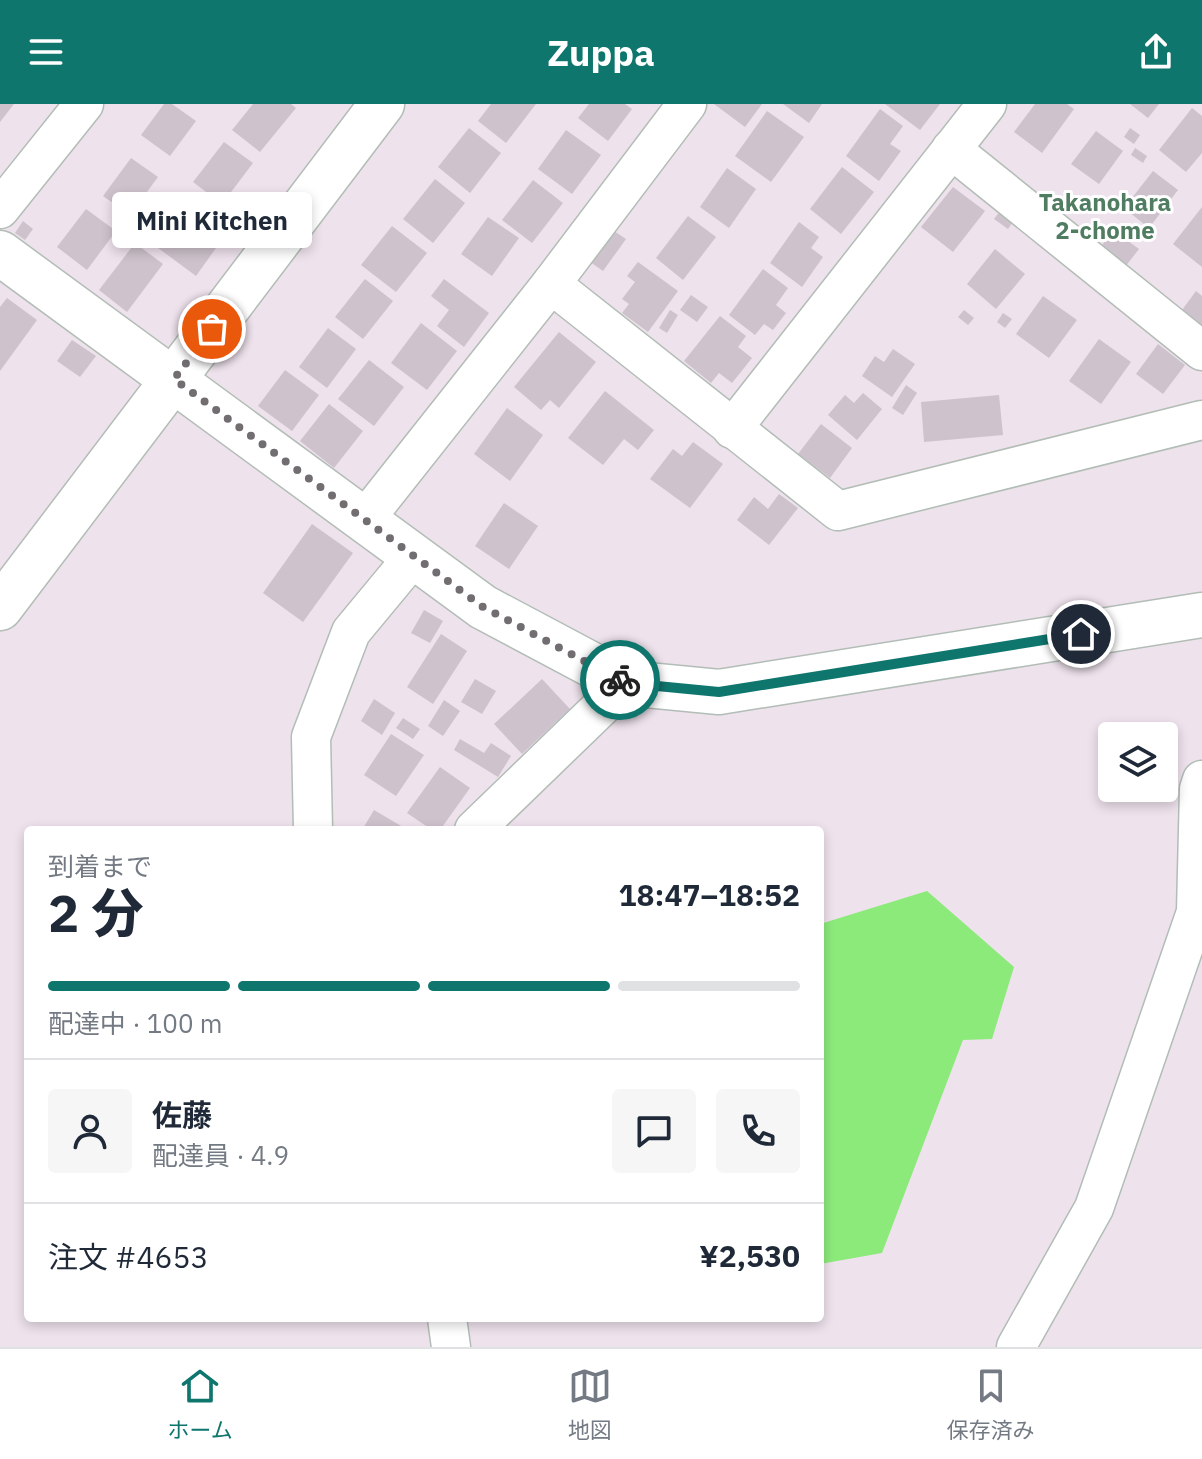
<!DOCTYPE html>
<html lang="ja">
<head>
<meta charset="utf-8">
<style>
	:root { --surface:#fff; --page:#f6f6f7; --text:#1f2937; --muted:#747a83; --line:#e0e1e3; --accent:#0f766e }
	body { margin:0; font-family:"IBM Plex Sans","Noto Sans JP",sans-serif; background:var(--page); color:var(--text); height:100vh; display:flex; flex-direction:column; font-size:30px; white-space:nowrap }
	* { box-sizing:border-box; margin:0 }
	p { font-size:26px; color:var(--muted) }
	.icon { flex:none; width:44px; height:44px; fill:none; stroke:currentColor; stroke-width:2; stroke-linecap:round; stroke-linejoin:round }
	.map { position:relative; flex:1; overflow:hidden }
	.drawer { position:absolute; left:24px; top:722px; width:800px; height:496px; display:flex; flex-direction:column; background:var(--surface); border-radius:8px; box-shadow:0 4px 12px #0003 }
	.drawer>* { flex:none }
	.tools { position:absolute; left:1098px; top:618px; display:grid; gap:16px }
	.tools a { display:grid; place-items:center; width:80px; height:80px; border-radius:8px; background:var(--surface); box-shadow:0 4px 12px #0003; font-size:40px }
	.pin { position:absolute; display:grid; place-items:center; width:68px; height:68px; color:#fff; margin:-34px; border:4px solid #fff; border-radius:50%; box-shadow:0 2px 8px #0007 }
	.courier { position:absolute; display:grid; place-items:center; width:80px; height:80px; margin:-40px; border:6px solid #0f766e; border-radius:50%; background:#fff; color:#222; box-shadow:0 2px 10px #0007 }
	.bubble { position:absolute; height:56px; border-radius:8px; background:var(--surface); box-shadow:0 4px 12px #0003; font-size:26px; font-weight:800; line-height:56px; text-align:center }
	.head em { font-style:normal; font-weight:800 }
	.head div { display:flex; flex-direction:column-reverse }
	.head { display:flex; align-items:center; justify-content:space-between; height:136px; padding:0 24px }
	h1 { font-size:52px; font-weight:800; line-height:60px }
	.bar { display:grid; grid-template-columns:repeat(4,1fr); gap:12px 8px; align-content:center; height:96px; padding:0 24px }
	.bar i { height:10px; border-radius:6px; background:var(--line) }
	.bar .on { background:var(--accent) }
	.bar p { grid-column:span 4 }
	.line { display:flex; align-items:center; gap:20px; padding:0 24px; border-top:2px solid var(--line) }
	.line div { flex:1 }
	.round { display:grid; place-items:center; flex:none; width:84px; height:84px; border-radius:8px; background:var(--page) }
	header { display:flex; justify-content:space-between; align-items:center; height:104px; padding:0 24px; background:var(--accent); color:#fff; font-size:36px; font-weight:800 }
	.tab-bar { display:flex; justify-content:space-around; align-items:center; height:112px; border-top:2px solid var(--line); background:var(--surface); font-size:22px; color:var(--muted) }
	.tab-bar a { display:grid; justify-items:center; gap:4px }
	.tab-bar .on { color:var(--accent) }
	.map>svg:first-child { display:block }
	.water { fill:#8cea7b }
	.building { fill:#cec3cc }
	.lines { fill:none; stroke-linecap:round; stroke-linejoin:round }
	.street-casing { stroke:#b2bdb6; stroke-width:41 }
	.secondary-casing { stroke:#b2bdb6; stroke-width:47 }
	.street { stroke:#fff; stroke-width:38 }
	.secondary { stroke:#fff; stroke-width:44 }
	.done { stroke:#716d70; stroke-width:8; stroke-dasharray:0 14.4 }
	.route { stroke:#0f766e; stroke-width:10 }
	.labels { text-anchor:middle; stroke-width:6; stroke-linejoin:round; paint-order:stroke }
	.neighbourhood-label { font-size:24px; font-weight:bold; fill:#507d62; stroke:#fff }
</style>
</head>
<body>
<header><svg class="icon" aria-label="menu" viewBox="0 0 24 24"><path d="M4 6h16M4 12h16M4 18h16"/></svg>Zuppa<svg class="icon" aria-label="share" viewBox="0 0 24 24"><path d="M12 15V3M7 8l5-5 5 5M5 13v7h14v-7"/></svg></header>
<div class="map">
<svg width="1202" height="1243" viewBox="0 0 1202 1243">
	<rect width="100%" height="100%" fill="#eee2ec"/>
	<path class="water" d="M927,787L1014,863L992,935L963,936L882,1149L820,1160V820Z"/>
	<g class="building">
		<path d="M0,0H14L0,18Z"/>
		<path d="M164,0H172L196,17L170,52L141,31Z"/>
		<path d="M253,0H291L296,4L260,48L232,26Z"/>
		<path d="M491,0H536L506,39L478,17Z"/>
		<path d="M589,0H625L632,5L608,37L578,14Z"/>
		<path d="M714,0H762L745,23Z"/>
		<path d="M783,0H822L809,19Z"/>
		<path d="M885,0H940L920,26Z"/>
		<path d="M1035,0H1067L1074,5L1042,49L1014,28Z"/>
		<path d="M1130,0H1159L1148,14Z"/>
		<path d="M1192,4L1202,12V49L1186,68L1159,46Z"/>
		<path d="M880,5L903,22L890,40L901,47L879,77L846,52Z"/>
		<path d="M767,7L804,33L771,78L735,52Z"/>
		<path d="M469,24L501,49L470,89L438,63Z"/>
		<path d="M1130,24L1140,31L1134,40L1124,33Z"/>
		<path d="M566,26L601,51L572,90L538,65Z"/>
		<path d="M1096,27L1123,47L1099,80L1071,60Z"/>
		<path d="M224,38L253,59L222,100L193,78Z"/>
		<path d="M1135,44L1147,52L1143,59L1131,51Z"/>
		<path d="M131,54L158,73L130,111L103,92Z"/>
		<path d="M842,63L874,88L841,130L810,105Z"/>
		<path d="M727,64L756,85L729,124L700,103Z"/>
		<path d="M1153,67L1178,86L1149,124L1124,104Z"/>
		<path d="M435,75L465,99L433,139L403,115Z"/>
		<path d="M533,76L563,99L532,139L502,116Z"/>
		<path d="M953,83L985,107L953,148L921,123Z"/>
		<path d="M176,92L200,110L189,125L216,144L196,172L146,135Z"/>
		<path d="M1202,103V163L1173,140Z"/>
		<path d="M86,105L116,127L87,166L57,143Z"/>
		<path d="M1001,106L1014,116L1008,125L994,115Z"/>
		<path d="M688,112L716,133L683,176L656,154Z"/>
		<path d="M488,113L519,134L492,172L461,150Z"/>
		<path d="M23,117L33,125L25,136L15,129Z"/>
		<path d="M799,118L819,133L811,144L823,153L802,183L770,159Z"/>
		<path d="M392,122L427,149L396,188L361,161Z"/>
		<path d="M608,123L626,135L603,167L586,155Z"/>
		<path d="M1113,126L1139,145L1125,163L1100,144Z"/>
		<path d="M135,139L163,160L127,208L99,186Z"/>
		<path d="M995,145L1025,170L996,205L967,180Z"/>
		<path d="M638,158L678,187L648,228L622,209L629,200L622,195L635,178L627,172Z"/>
		<path d="M763,165L788,184L776,201L786,209L773,226L764,220L755,231L729,211Z"/>
		<path d="M365,175L393,197L363,235L335,213Z"/>
		<path d="M444,175L489,209L464,243L437,222L449,206L431,192Z"/>
		<path d="M1196,187L1202,192V221L1182,206Z"/>
		<path d="M691,191L708,203L697,218L680,206Z"/>
		<path d="M1043,192L1077,216L1049,254L1016,230Z"/>
		<path d="M7,194L37,216L0,267V203Z"/>
		<path d="M670,206L678,211L667,229L659,224Z"/>
		<path d="M964,206L974,214L968,221L958,213Z"/>
		<path d="M1003,209L1012,215L1005,224L997,218Z"/>
		<path d="M720,212L746,232L738,243L752,254L732,279L719,269L711,279L684,257Z"/>
		<path d="M421,219L457,247L427,286L391,259Z"/>
		<path d="M328,224L356,245L327,284L299,263Z"/>
		<path d="M559,228L596,258L559,304L550,296L541,306L514,283Z"/>
		<path d="M1099,235L1131,258L1101,300L1069,277Z"/>
		<path d="M72,236L96,252L80,273L57,257Z"/>
		<path d="M1158,240L1185,261L1163,290L1136,270Z"/>
		<path d="M893,245L915,260L892,293L862,272L875,252L884,258Z"/>
		<path d="M369,256L404,283L374,322L338,295Z"/>
		<path d="M285,266L319,291L292,327L258,302Z"/>
		<path d="M906,281L917,289L903,311L892,304Z"/>
		<path d="M605,287L654,326L638,346L624,335L603,361L568,334Z"/>
		<path d="M863,289L882,305L857,336L828,311L845,291L854,299Z"/>
		<path d="M999,291L1003,331L924,338L921,298Z"/>
		<path d="M329,300L363,327L334,364L300,337Z"/>
		<path d="M507,304L543,331L510,377L474,350Z"/>
		<path d="M821,320L852,344L830,374L798,350Z"/>
		<path d="M693,338L723,360L690,404L650,375L673,345L682,352Z"/>
		<path d="M779,390L798,404L769,441L737,416L754,393L768,405Z"/>
		<path d="M504,399L538,422L509,465L475,442Z"/>
		<path d="M312,420L353,449L303,518L263,489Z"/>
		<path d="M424,506L443,517L430,539L411,529Z"/>
		<path d="M441,530L467,547L433,600L407,583Z"/>
		<path d="M475,575L496,587L482,610L461,598Z"/>
		<path d="M542,575L570,605L522,650L494,620Z"/>
		<path d="M374,595L395,609L382,631L361,617Z"/>
		<path d="M444,596L460,607L443,632L428,622Z"/>
		<path d="M403,614L420,625L413,635L396,624Z"/>
		<path d="M391,630L424,651L396,692L364,671Z"/>
		<path d="M460,635L484,649L491,639L511,652L498,673L454,646Z"/>
		<path d="M440,663L470,684L440,726H432L407,709Z"/>
		<path d="M374,706L408,726H362Z"/>
	</g>
	<g class="lines">
		<g class="street-casing">
			<g id="street">
				<path d="M951,45L1202,247"/>
				<path d="M0,105L84,0"/>
				<path d="M551,180L838,407L1202,316"/>
				<path d="M732,325L987,0"/>
				<path d="M365,415L551,180L687,0"/>
				<path d="M313,726L311,633L351,528L414,452"/>
				<path d="M474,726L626,579"/>
				<path d="M447,1214L451,1243"/>
				<path d="M1016,1243L1094,1104L1196,808L1199,685L1202,676"/>
			</g>
		</g>
		<g class="secondary-casing">
			<g id="secondary">
				<path d="M0,149L483,503L626,579L719,588L1202,511"/>
				<path d="M0,504L382,0"/>
			</g>
		</g>
		<use href="#street" class="street"/>
		<use href="#secondary" class="secondary"/>
	</g>
	<g class="lines">
		<path class="done" d="M212,225L174,275L483,503L620,576"/>
		<path class="route" d="M620,576L626,579L719,588L1081,530"/>
	</g>
	<g class="labels">
		<g class="neighbourhood-label">
			<text x="1105" y="107">Takanohara<tspan x="1105" dy="28">2-chome</tspan></text>
		</g>
	</g>
</svg>
<div class="tools">
<a><svg class="icon" aria-label="layers" viewBox="0 0 24 24"><path d="M12 4l9 5-9 5-9-5zM3 14l9 5 9-5"/></svg></a>
</div>
<div class="pin" style="left:212px;top:225px;background:#ea580c"><svg class="icon" aria-label="bag" viewBox="0 0 24 24"><path d="M5 8h14l-1 12H6zM9 8a3 3 0 0 1 6 0"/></svg></div>
<div class="pin" style="left:1081px;top:530px;background:#1f2937"><svg class="icon" aria-label="home" viewBox="0 0 24 24"><path d="M3 11l9-7 9 7M6 9v11h12V9"/></svg></div>
<div class="courier" style="left:620px;top:576px"><svg class="icon" aria-label="bike" viewBox="0 0 24 24"><circle cx="6" cy="16" r="4"/><circle cx="18" cy="16" r="4"/><path d="M6 16l4-8h5l3 8M10 8l3 8H6M13 5h3"/></svg></div>
<div class="bubble" style="left:112px;top:88px;width:200px">Mini Kitchen</div>
<section class="drawer">
<div class="head"><div><h1>2 分</h1><p>到着まで</p></div><em>18:47–18:52</em></div>
<div class="bar"><i class="on"></i><i class="on"></i><i class="on"></i><i></i><p>配達中 · 100 m</p></div>
<div class="line" style="height:144px"><a class="round"><svg class="icon" aria-label="person" viewBox="0 0 24 24"><circle cx="12" cy="8" r="4"/><path d="M4 21q1-7 8-7t8 7"/></svg></a><div><b>佐藤</b><p>配達員 · 4.9</p></div><a class="round"><svg class="icon" aria-label="chat" viewBox="0 0 24 24"><path d="M4 5h16v11H9l-5 4z"/></svg></a><a class="round"><svg class="icon" aria-label="phone" viewBox="0 0 24 24"><path d="M5 4h4l2 5-3 2q2 4 5 5l2-3 5 2v4C11 20 4 13 5 4z"/></svg></a></div>
<div class="line" style="height:104px"><div>注文 #4653</div><b>¥2,530</b></div>
</section>
</div>
<nav class="tab-bar">
<a class="on"><svg class="icon" aria-label="home" viewBox="0 0 24 24"><path d="M3 11l9-7 9 7M6 9v11h12V9"/></svg>ホーム</a>
<a><svg class="icon" aria-label="map" viewBox="0 0 24 24"><path d="M3 6l6-2 6 2 6-2v14l-6 2-6-2-6 2zM9 4v14M15 6v14"/></svg>地図</a>
<a><svg class="icon" aria-label="saved" viewBox="0 0 24 24"><path d="M7 4h10v16l-5-4-5 4z"/></svg>保存済み</a>
</nav>
</body>
</html>
